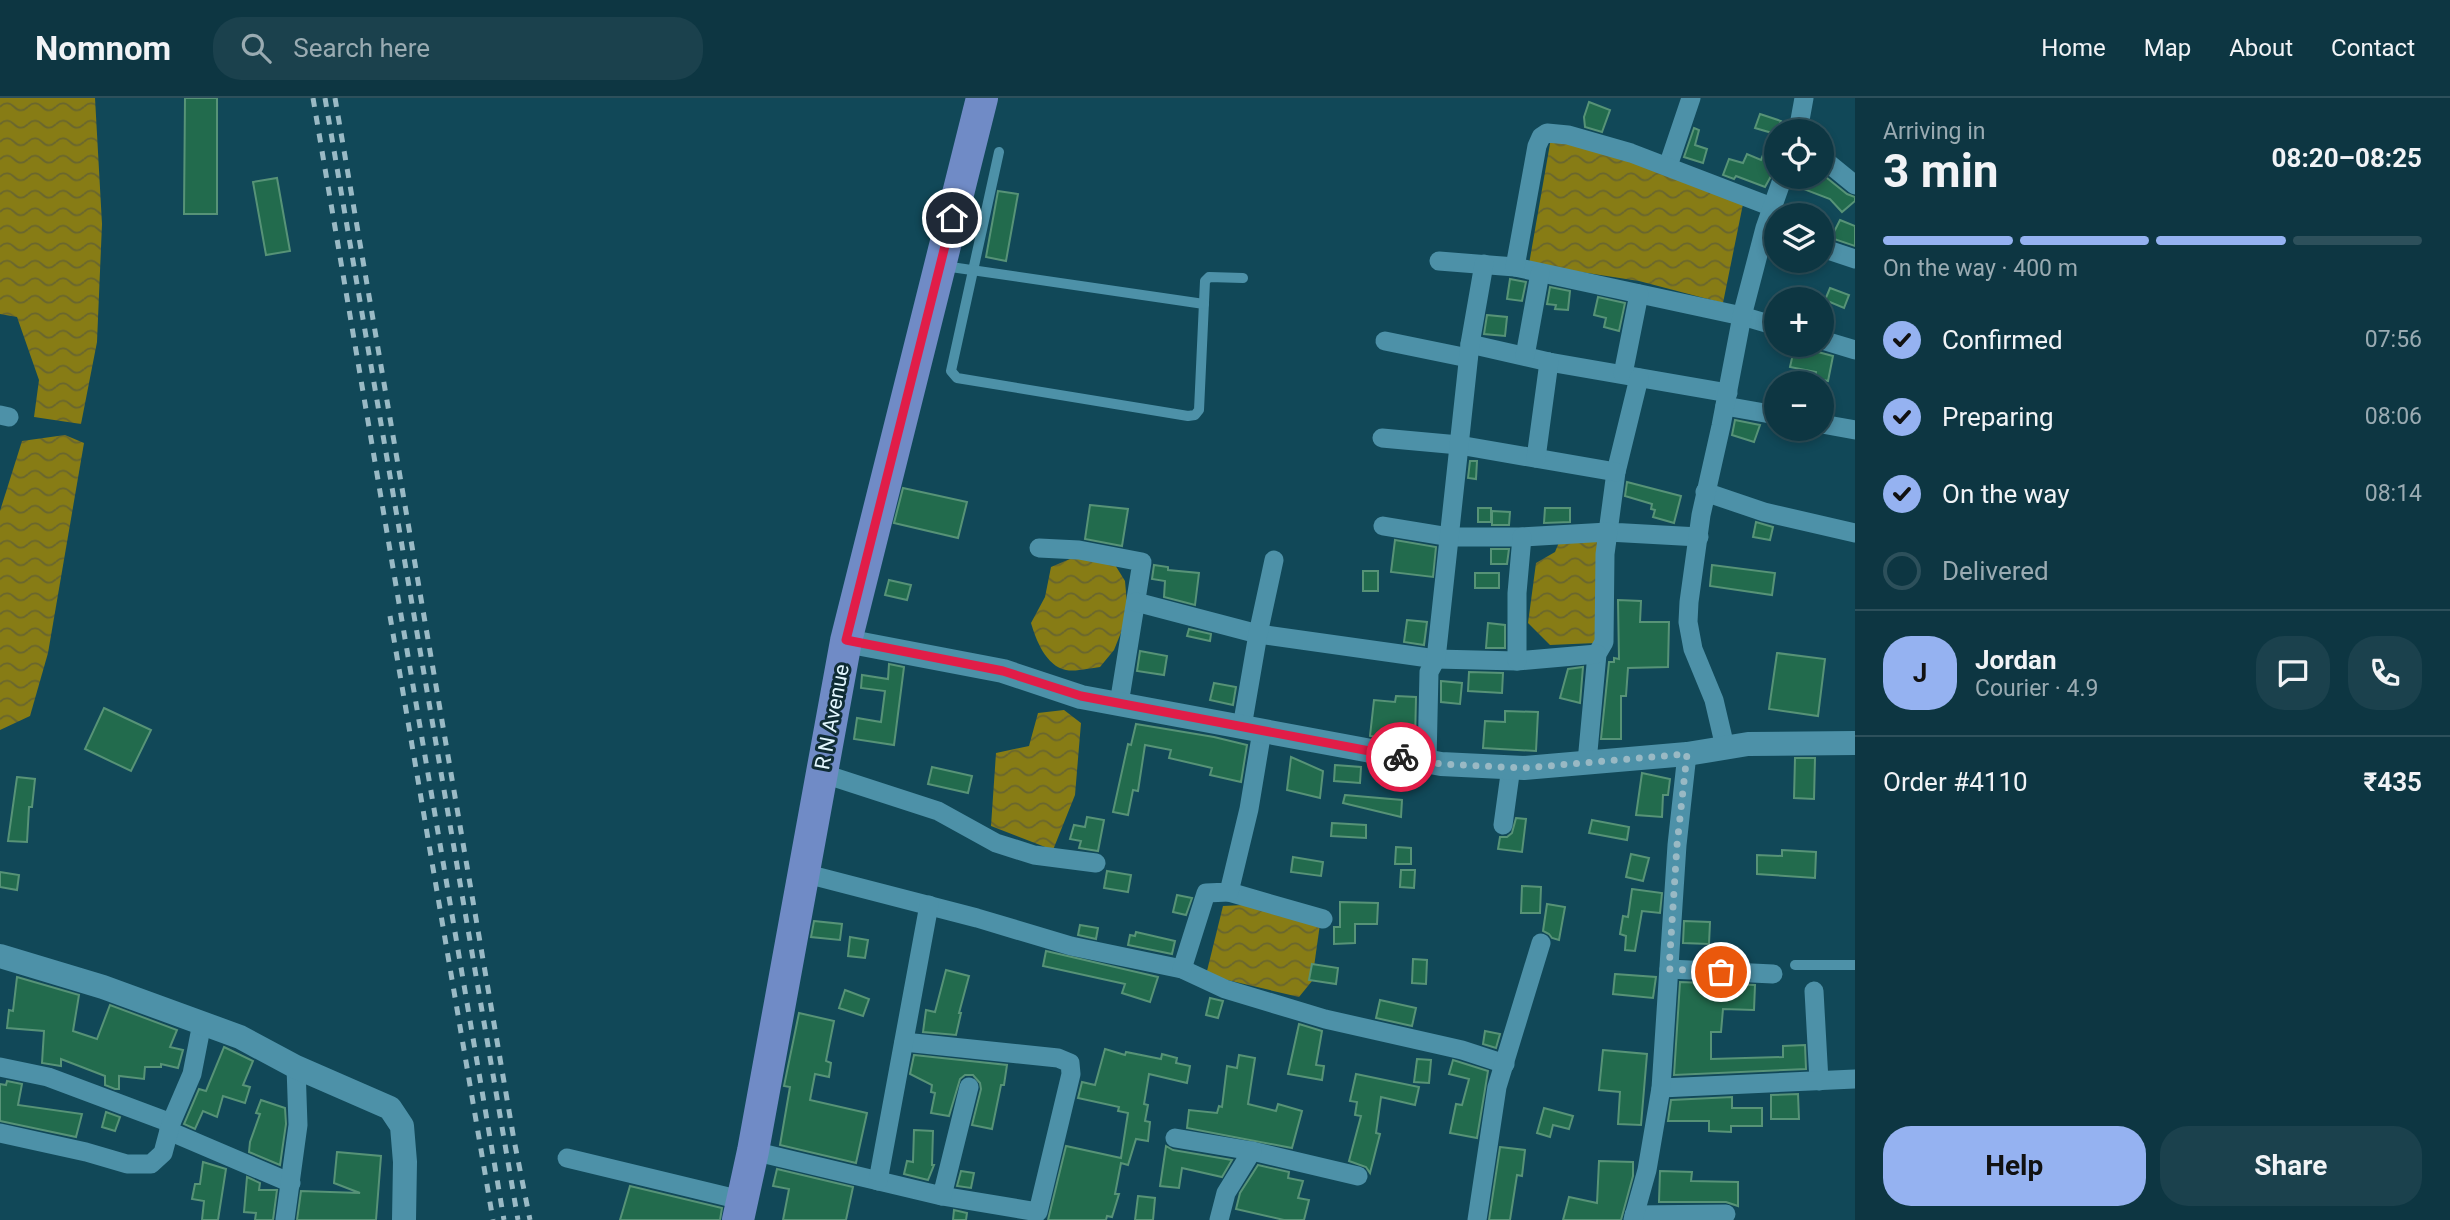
<!DOCTYPE html>
<html lang="en">
<head>
<meta charset="utf-8">
<style>
	:root { --surface:#0d3642; --page:#1b414d; --text:#f1f3f6; --muted:#9aabb2; --line:#2d505b; --accent:#95b2f1 }
	body { margin:0; font-family:Roboto,sans-serif; background:var(--page); color:var(--text); height:100vh; display:flex; flex-direction:column; font-size:26px; white-space:nowrap }
	* { box-sizing:border-box; margin:0 }
	p { font-size:23px; color:var(--muted) }
	.icon { flex:none; width:38px; height:38px; fill:none; stroke:currentColor; stroke-width:2; stroke-linecap:round; stroke-linejoin:round }
	.map { position:relative; flex:1; overflow:hidden }
	.details { display:flex; flex-direction:column; background:var(--surface); width:595px }
	.details>* { flex:none }
	.tools { position:absolute; left:1764px; top:21px; display:grid; gap:14px }
	.tools a { display:grid; place-items:center; width:70px; height:70px; border-radius:50%; background:var(--surface); box-shadow:0 4px 10px #0003,0 0 0 2px var(--line); font-size:35px }
	.pin { position:absolute; display:grid; place-items:center; width:60px; height:60px; color:#fff; margin:-30px; border:4px solid #fff; border-radius:50%; box-shadow:0 2px 7px #0007 }
	.courier { position:absolute; display:grid; place-items:center; width:70px; height:70px; margin:-35px; border:5px solid #e11d48; border-radius:50%; background:#fff; color:#222; box-shadow:0 2px 9px #0007 }
	.summary em { font-style:normal; font-weight:700 }
	.summary div { display:flex; flex-direction:column-reverse }
	.summary { display:flex; align-items:center; justify-content:space-between; height:119px; padding:0 28px }
	h1 { font-size:46px; font-weight:700; line-height:52px }
	.bar { display:grid; grid-template-columns:repeat(4,1fr); gap:10px 7px; align-content:center; height:84px; padding:0 28px }
	.bar i { height:9px; border-radius:5px; background:var(--line) }
	.bar .on { background:var(--accent) }
	.bar p { grid-column:span 4 }
	.line { display:flex; align-items:center; gap:18px; padding:0 28px; border-top:2px solid var(--line) }
	.line div { flex:1 }
	.round { display:grid; place-items:center; flex:none; width:74px; height:74px; border-radius:28px; background:var(--page) }
	ol { padding:0 28px; list-style:none }
	li { display:flex; align-items:center; gap:21px; height:77px }
	li p { margin-inline-start:auto }
	li .icon { padding:7px; border-radius:50%; background:var(--accent); color:#111; stroke-width:4 }
	li:last-child { color:var(--muted) }
	li i { width:38px; height:38px; border:4px solid var(--line); border-radius:50% }
	.cta { display:flex; gap:14px; margin-top:auto; padding:14px 28px }
	.cta a { flex:1; height:80px; border-radius:28px; background:var(--accent); color:#111; font-size:28px; font-weight:700; line-height:80px; text-align:center }
	.cta a+a { background:var(--page); color:var(--text) }
	header { display:flex; align-items:center; gap:42px; box-sizing:border-box; height:98px; padding:0 35px; background:var(--surface); border-bottom:2px solid var(--line) }
	header strong { font-size:33px }
	nav { display:flex; gap:38px; margin-inline-start:auto; font-size:24px }
	.search { width:490px; height:63px; background:var(--page); display:flex; align-items:center; gap:18px; box-sizing:border-box; padding:0 24px; border-radius:28px; color:var(--muted); font-size:26px }
	main { display:flex; flex:1; min-height:0 }
	.map>svg:first-child { display:block }
	.water { fill:url(#water-waves) }
	.building { fill:#226b4d; stroke:#579377; stroke-width:2 }
	.lines { fill:none; stroke-linecap:round; stroke-linejoin:round }
	.service { stroke:#4d91a8; stroke-width:10 }
	.minor { stroke:#4d91a8; stroke-width:19 }
	.tertiary { stroke:#4d91a8; stroke-width:24 }
	.primary { stroke:#708bc6; stroke-width:32 }
	.rail { stroke:#9abac5; stroke-width:5; stroke-dasharray:9 9; stroke-linecap:butt }
	.done { stroke:#99b9c4; stroke-width:7; stroke-dasharray:0 12.6 }
	.route { stroke:#e11d48; stroke-width:9 }
	.labels { text-anchor:middle; stroke-width:6; stroke-linejoin:round; paint-order:stroke }
	.street-label { font-size:21px; fill:#e2f6fe; stroke:#0f2c35 }
</style>
</head>
<body>
<header>
<strong>Nomnom</strong>
<div class="search"><svg class="icon" aria-label="search" viewBox="0 0 24 24"><circle cx="10" cy="10" r="6"/><path d="M15 15l6 6"/></svg>Search here</div>
<nav><a>Home</a><a>Map</a><a>About</a><a>Contact</a></nav>
</header>
<main>
<div class="map">
<svg width="1855" height="1122" viewBox="0 0 1855 1122">
	<defs>
		<pattern id="water-waves" width="16" height="10" patternUnits="userSpaceOnUse" patternTransform="scale(1.75)"><rect width="16" height="10" fill="#877c15"/><path d="M0 5q4-4 8 0t8 0" fill="none" stroke="#69662e"/></pattern>
	</defs>
	<rect width="100%" height="100%" fill="#114858"/>
	<g class="water">
		<path d="M0,0H95L102,126L97,244L81,326L34,319L39,282L17,219L0,216Z"/>
		<path d="M1551,40L1648,68L1743,106L1723,205L1639,183L1529,166Z"/>
		<path d="M65,337L84,345L48,555L30,618L0,632V413L22,343Z"/>
		<path d="M1562,437H1605L1596,545L1550,547L1528,525L1536,465L1555,454Z"/>
		<path d="M1077,458L1112,462L1125,483L1128,517L1114,552L1100,569C1090,570 1076,574 1066,572C1046,568 1036,542 1031,525L1045,499L1051,469Z"/>
		<path d="M1064,612L1081,625L1075,697L1053,752L991,728L996,655L1029,648L1038,615Z"/>
		<path d="M1280,805L1320,826L1312,883L1299,899L1206,877L1223,808Z"/>
	</g>
	<g class="building">
		<path d="M185,0H217V116H184Z"/>
		<path d="M1589,4L1610,12L1602,34L1585,29L1584,19Z"/>
		<path d="M1760,16L1781,23L1776,33V69L1765,89L1736,78L1734,81L1723,77L1729,61L1743,65L1747,56L1761,62L1772,35L1755,30Z"/>
		<path d="M1694,30L1699,32L1695,47L1707,51L1703,65L1684,59Z"/>
		<path d="M1822,76L1847,96L1855,99V103L1842,114L1830,101L1793,87L1795,79H1822Z"/>
		<path d="M277,80L290,153L266,157L253,84Z"/>
		<path d="M998,93L1018,96L1006,163L986,159Z"/>
		<path d="M1840,122L1855,128V148L1831,140Z"/>
		<path d="M1510,181L1526,184L1522,203L1507,201Z"/>
		<path d="M1550,189L1570,193L1568,212L1555,211L1556,207L1547,206Z"/>
		<path d="M1830,190L1849,197L1844,210L1825,202Z"/>
		<path d="M1598,199L1625,205L1619,233L1604,229L1606,220L1594,217Z"/>
		<path d="M1487,217L1507,219L1505,238L1484,236Z"/>
		<path d="M1795,247L1812,249L1818,254L1833,258L1828,283L1815,280L1816,274L1790,269Z"/>
		<path d="M1735,322L1760,327L1754,344L1732,337Z"/>
		<path d="M1470,363H1477L1476,381L1468,380Z"/>
		<path d="M1627,384L1681,398L1674,425L1653,419L1655,412L1651,411L1652,406L1625,398Z"/>
		<path d="M903,390L967,404L958,440L894,425Z"/>
		<path d="M1090,407L1128,411L1122,448L1085,441Z"/>
		<rect x="1478" y="410" width="13" height="14"/>
		<path d="M1545,410H1570V424L1544,425Z"/>
		<path d="M1492,413L1510,414L1509,427H1492Z"/>
		<path d="M1756,424L1773,429L1770,442L1753,439Z"/>
		<path d="M1395,442L1436,449L1433,479L1391,474Z"/>
		<path d="M1491,451H1509L1507,466H1491Z"/>
		<path d="M1154,467L1168,469V472L1199,475L1195,507L1164,499L1165,483L1152,481Z"/>
		<path d="M1712,467L1775,475L1772,497L1710,488Z"/>
		<rect x="1363" y="473" width="15" height="20"/>
		<rect x="1475" y="475" width="24" height="15"/>
		<path d="M889,482L911,487L907,502L885,497Z"/>
		<path d="M1618,502L1641,503L1640,524H1669L1668,569L1628,570L1626,598H1621V641H1601L1609,564H1614V560L1619,561Z"/>
		<path d="M1407,522L1427,524L1424,547L1404,544Z"/>
		<path d="M1488,525L1505,527V550H1486Z"/>
		<path d="M1189,531L1211,536L1210,543L1187,538Z"/>
		<path d="M1140,553L1167,558L1164,577L1137,573Z"/>
		<path d="M1777,555L1825,561L1818,618L1769,611Z"/>
		<path d="M889,566L904,569L894,647L854,641L857,620L881,624L885,593L861,590L862,577L888,581Z"/>
		<path d="M1583,569L1580,605L1560,600L1568,571Z"/>
		<path d="M1469,574L1503,575L1502,595L1468,593Z"/>
		<path d="M1441,583L1462,585L1460,606L1441,604Z"/>
		<path d="M1214,585L1236,589L1233,607L1210,602Z"/>
		<path d="M1396,598L1416,599L1415,644L1370,638L1374,602L1395,604Z"/>
		<path d="M104,610L151,632L131,673L85,651Z"/>
		<path d="M1505,613L1538,614L1536,653L1483,650L1485,623L1505,624Z"/>
		<path d="M1136,626L1214,639L1247,647L1241,684L1210,677L1212,670L1169,660L1171,652L1145,647L1138,693L1133,692L1128,717L1113,714L1128,646L1131,647Z"/>
		<path d="M1291,659L1323,673L1320,700L1287,692Z"/>
		<path d="M1795,660H1815L1814,701L1794,700Z"/>
		<path d="M1335,667L1361,669L1360,685L1334,683Z"/>
		<path d="M932,669L972,678L968,695L928,686Z"/>
		<path d="M1642,675L1670,681L1668,697H1663L1662,719L1636,717Z"/>
		<path d="M17,679L35,681L32,709H29L27,744L8,743Z"/>
		<path d="M1345,697L1402,702L1401,719L1343,705Z"/>
		<path d="M1087,719L1104,722L1098,753L1079,750L1081,743L1070,741L1074,727L1085,729Z"/>
		<path d="M1516,720L1526,721L1522,754L1498,751L1500,739H1507L1512,735Z"/>
		<path d="M1592,722L1629,729L1627,742L1589,735Z"/>
		<path d="M1332,725L1366,727V740L1331,738Z"/>
		<path d="M1396,749L1411,750V766H1395Z"/>
		<path d="M1782,752L1816,754L1815,780L1757,776V757L1782,758Z"/>
		<path d="M1631,756L1649,760L1643,783L1626,779Z"/>
		<path d="M1293,759L1323,764L1321,778L1291,774Z"/>
		<path d="M1401,772H1415L1414,790L1400,789Z"/>
		<path d="M1107,773L1131,777L1128,794L1104,790Z"/>
		<path d="M0,774L19,777L17,792L0,789Z"/>
		<path d="M1522,788L1541,789L1540,815H1521Z"/>
		<path d="M1632,791L1662,795L1660,815L1642,813L1635,853L1625,852L1626,838L1620,836L1623,818L1628,819Z"/>
		<path d="M1177,797L1192,800L1186,817L1173,814Z"/>
		<path d="M1340,804L1378,805L1377,826H1355V845L1334,846V829H1340Z"/>
		<path d="M1547,806L1565,809L1559,842L1552,840L1549,836L1543,833Z"/>
		<path d="M814,823L842,826L840,842L811,839Z"/>
		<path d="M1684,823L1710,824L1709,846L1683,845Z"/>
		<path d="M1080,827L1098,830L1096,841L1078,837Z"/>
		<path d="M1136,834L1175,843L1172,856L1128,847L1130,837L1135,838Z"/>
		<path d="M850,839L868,842L865,860L848,858Z"/>
		<path d="M1046,853L1158,879L1150,904L1122,895L1125,886L1043,868Z"/>
		<path d="M1413,861L1427,862L1426,886L1412,885Z"/>
		<path d="M1312,866L1338,870L1336,886L1309,882Z"/>
		<path d="M946,872L969,878L959,915H961L956,937L923,934L926,912L935,914Z"/>
		<path d="M1615,876L1656,879L1653,900L1613,896Z"/>
		<path d="M17,879L79,897L73,933L97,941L110,907L177,932L170,949L183,952L178,970L161,966V969H145L144,981L119,978V991H115L105,987V978L61,961V968L42,965L44,933L7,930L9,912L13,913Z"/>
		<path d="M1680,884L1755,887L1754,912L1723,911L1721,934H1711V961L1783,959V948L1805,947L1806,971L1674,977Z"/>
		<path d="M845,892L869,901L863,918L839,910Z"/>
		<path d="M1210,900L1223,903L1218,920L1206,917Z"/>
		<path d="M1380,902L1416,910L1412,928L1376,920Z"/>
		<path d="M799,915L834,923L826,963L831,965L829,979L815,976L810,1002L867,1015L856,1065L780,1047L790,989L784,988Z"/>
		<path d="M1299,926L1322,933L1316,967L1324,968L1322,982L1288,976Z"/>
		<path d="M1485,933L1500,936L1496,950L1483,946Z"/>
		<path d="M224,949L253,963L243,987L250,989L245,1005L223,998L217,1019L203,1013L195,1031L184,1026L199,991L206,993Z"/>
		<path d="M1105,951L1125,957L1126,954L1161,961L1162,956L1177,960L1176,965L1190,968L1187,985L1149,976L1144,1006L1148,1007L1145,1023L1150,1024L1148,1043L1136,1041L1128,1067L1121,1065L1115,1096H1119L1112,1119L1107,1118L1106,1122H1048L1066,1048L1121,1060L1128,1015L1118,1013L1119,1009L1078,1000L1082,984L1095,987Z"/>
		<path d="M1603,952L1647,956L1641,1027L1618,1026L1620,994L1599,992Z"/>
		<path d="M914,957L1007,967L1004,987H1001L992,1031L972,1027L981,991L980,985L973,977H965L960,981L949,1018L931,1015L935,995L931,994L932,987L910,976Z"/>
		<path d="M1239,957L1255,960L1248,1006L1276,1013L1278,1006L1302,1013L1292,1050L1187,1030L1189,1012L1217,1015L1219,1008L1222,1009L1227,968L1237,970Z"/>
		<path d="M1417,961L1431,962L1429,985L1414,984Z"/>
		<path d="M1453,962L1488,973L1477,1040L1450,1035L1456,1006L1462,1007L1469,981L1449,976Z"/>
		<path d="M1356,976L1419,989L1415,1007L1381,999L1376,1035L1380,1036L1370,1075L1366,1069L1349,1063L1361,1018L1355,1017L1357,1004L1350,1003Z"/>
		<path d="M7,983L22,986L18,1007L82,1016L76,1039L0,1023V986L6,987Z"/>
		<path d="M1798,996L1799,1021H1771V997Z"/>
		<path d="M1732,999V1010H1762V1028H1731V1034L1709,1033V1023H1668L1671,1002Z"/>
		<path d="M261,1002L285,1010L286,1026L280,1067L249,1054L250,1044L260,1016L256,1015Z"/>
		<path d="M1544,1010L1573,1018L1569,1031L1553,1027L1550,1039L1537,1035Z"/>
		<path d="M106,1014L120,1019L115,1033L102,1029Z"/>
		<path d="M914,1032L933,1033L932,1067H934L928,1082L904,1076L907,1063L913,1064Z"/>
		<path d="M1166,1048L1173,1052L1232,1062L1222,1079L1182,1070L1179,1090L1160,1088Z"/>
		<path d="M1500,1049L1525,1052L1522,1078L1517,1077L1510,1122H1489Z"/>
		<path d="M337,1054L381,1058L376,1122H297L301,1093L360,1095L334,1085Z"/>
		<path d="M1599,1063L1633,1064V1078L1621,1122H1563L1569,1099L1597,1105Z"/>
		<path d="M203,1064L226,1071L218,1122H202L204,1103L192,1101L195,1086H200Z"/>
		<path d="M1258,1067L1289,1074L1288,1080L1303,1083L1298,1100L1309,1102L1304,1122H1284L1236,1111L1240,1095Z"/>
		<path d="M777,1071L853,1089L846,1122H783L789,1091L773,1088Z"/>
		<path d="M961,1073L974,1075L971,1090L957,1088Z"/>
		<path d="M1660,1073L1692,1074L1691,1083L1738,1084V1108L1726,1104H1659Z"/>
		<path d="M247,1079L260,1085L259,1092H277L273,1122H255L256,1115L244,1114Z"/>
		<path d="M630,1088L722,1110L720,1122H620Z"/>
		<path d="M1138,1098L1155,1100L1153,1122H1135Z"/>
		<path d="M954,1112L967,1115L966,1122H953Z"/>
	</g>
	<g class="lines">
		<g class="service">
			<path d="M999,54L951,273L957,280L1188,318L1195,317L1199,312L1205,183L1209,179L1243,180"/>
			<path d="M944,168L1204,206"/>
			<path d="M1795,867H1855"/>
		</g>
		<g class="minor">
			<path d="M1798,33L1804,0"/>
			<path d="M1822,60L1855,87"/>
			<path d="M1668,68L1691,0"/>
			<path d="M1822,150L1855,161"/>
			<path d="M1439,163L1515,169L1742,218L1776,228"/>
			<path d="M1515,169L1537,48L1541,39L1547,35L1568,37L1631,55L1772,109"/>
			<path d="M1822,242L1855,252"/>
			<path d="M1385,243L1468,260"/>
			<path d="M1470,246L1549,264L1728,295"/>
			<path d="M1525,258L1540,175"/>
			<path d="M1623,276L1639,196"/>
			<path d="M1639,280L1616,374L1608,434L1699,439"/>
			<path d="M1725,308L1776,317"/>
			<path d="M0,317L9,319"/>
			<path d="M1822,326L1855,332"/>
			<path d="M1382,340L1459,347L1616,374"/>
			<path d="M1536,360L1549,264"/>
			<path d="M1705,394L1764,414L1855,435"/>
			<path d="M1383,428L1450,439H1522L1608,434L1605,456L1604,544L1597,556L1587,664"/>
			<path d="M1039,450L1079,452L1142,464L1119,606"/>
			<path d="M1136,504L1258,536L1436,561L1517,563L1597,556"/>
			<path d="M1517,563V495L1522,439"/>
			<path d="M1242,629L1258,536L1274,462"/>
			<path d="M1725,649L1714,602L1693,551L1688,524L1689,504L1701,417L1721,328L1742,218L1765,130L1783,79"/>
			<path d="M1427,663L1429,574L1436,561L1470,246L1484,166"/>
			<path d="M821,675L938,713L996,745L1034,757L1096,765"/>
			<path d="M1503,727L1511,669"/>
			<path d="M803,775L977,820L1071,848L1182,871L1225,891L1325,921L1462,952L1505,966"/>
			<path d="M1229,794L1323,821"/>
			<path d="M1182,871L1206,795L1229,794L1249,711L1262,633"/>
			<path d="M1669,871L1773,876"/>
			<path d="M1814,893L1819,983"/>
			<path d="M904,944L1058,960L1070,965L1071,976L1038,1114L942,1098"/>
			<path d="M0,969L48,979L171,1025"/>
			<path d="M1661,990L1855,981"/>
			<path d="M169,1033L291,1085"/>
			<path d="M0,1035L86,1054L127,1066H151L163,1055L171,1025L192,976L202,925"/>
			<path d="M1175,1040L1252,1053L1358,1078"/>
			<path d="M753,1053L942,1098L969,989"/>
			<path d="M567,1060L741,1102"/>
			<path d="M878,1083L929,807"/>
			<path d="M1634,1117L1726,1116"/>
			<path d="M285,1122L298,1027L296,969"/>
			<path d="M1219,1122L1226,1095L1252,1053"/>
			<path d="M1477,1122L1497,989L1541,845"/>
			<path d="M1633,1122L1647,1072L1661,990L1677,747L1687,656"/>
		</g>
		<g class="tertiary">
			<path d="M846,543L1003,573L1081,599L1441,666L1524,670L1687,656L1748,646L1855,645"/>
			<path d="M0,858L103,889L240,939L296,969L390,1010L402,1028L405,1064L404,1122"/>
		</g>
		<path class="primary" d="M738,1122L753,1053L846,543L982,0"/>
		<g class="rail">
			<path d="M313,0L504,1122"/>
			<path d="M325,0L518,1122"/>
			<path d="M335,0L514,1042L530,1122"/>
			<path d="M390,518L493,1122"/>
		</g>
	</g>
	<g class="lines">
		<path class="done" d="M1401,659L1441,666L1524,670L1687,656L1677,747L1669,871L1721,874"/>
		<path class="route" d="M952,120L846,542L1003,573L1081,598L1401,659"/>
	</g>
	<g class="labels">
		<g class="street-label">
			<text transform="translate(832 619) rotate(-79)" y="7">R N Avenue</text>
		</g>
	</g>
</svg>
<div class="tools">
<a><svg class="icon" aria-label="locate" viewBox="0 0 24 24"><circle cx="12" cy="12" r="6"/><path d="M12 2v4M12 18v4M2 12h4M18 12h4"/></svg></a>
<a><svg class="icon" aria-label="layers" viewBox="0 0 24 24"><path d="M12 4l9 5-9 5-9-5zM3 14l9 5 9-5"/></svg></a>
<a>+</a>
<a>−</a>
</div>
<div class="pin" style="left:1721px;top:874px;background:#ea580c"><svg class="icon" aria-label="bag" viewBox="0 0 24 24"><path d="M5 8h14l-1 12H6zM9 8a3 3 0 0 1 6 0"/></svg></div>
<div class="pin" style="left:952px;top:120px;background:#1f2937"><svg class="icon" aria-label="home" viewBox="0 0 24 24"><path d="M3 11l9-7 9 7M6 9v11h12V9"/></svg></div>
<div class="courier" style="left:1401px;top:659px"><svg class="icon" aria-label="bike" viewBox="0 0 24 24"><circle cx="6" cy="16" r="4"/><circle cx="18" cy="16" r="4"/><path d="M6 16l4-8h5l3 8M10 8l3 8H6M13 5h3"/></svg></div>
</div>
<section class="details">
<div class="summary"><div><h1>3 min</h1><p>Arriving in</p></div><em>08:20–08:25</em></div>
<div class="bar"><i class="on"></i><i class="on"></i><i class="on"></i><i></i><p>On the way · 400 m</p></div>
<ol>
<li><svg class="icon" aria-label="check" viewBox="0 0 24 24"><path d="M5 12l5 5 9-10"/></svg>Confirmed<p>07:56</p></li>
<li><svg class="icon" aria-label="check" viewBox="0 0 24 24"><path d="M5 12l5 5 9-10"/></svg>Preparing<p>08:06</p></li>
<li><svg class="icon" aria-label="check" viewBox="0 0 24 24"><path d="M5 12l5 5 9-10"/></svg>On the way<p>08:14</p></li>
<li><i></i>Delivered</li>
</ol>
<div class="line" style="height:126px"><b class="round" style="background:var(--accent);color:#111">J</b><div><b>Jordan</b><p>Courier · 4.9</p></div><a class="round"><svg class="icon" aria-label="chat" viewBox="0 0 24 24"><path d="M4 5h16v11H9l-5 4z"/></svg></a><a class="round"><svg class="icon" aria-label="phone" viewBox="0 0 24 24"><path d="M5 4h4l2 5-3 2q2 4 5 5l2-3 5 2v4C11 20 4 13 5 4z"/></svg></a></div>
<div class="line" style="height:91px"><div>Order #4110</div><b>₹435</b></div>
<div class="cta"><a>Help</a><a>Share</a></div>
</section>
</main>
</body>
</html>
